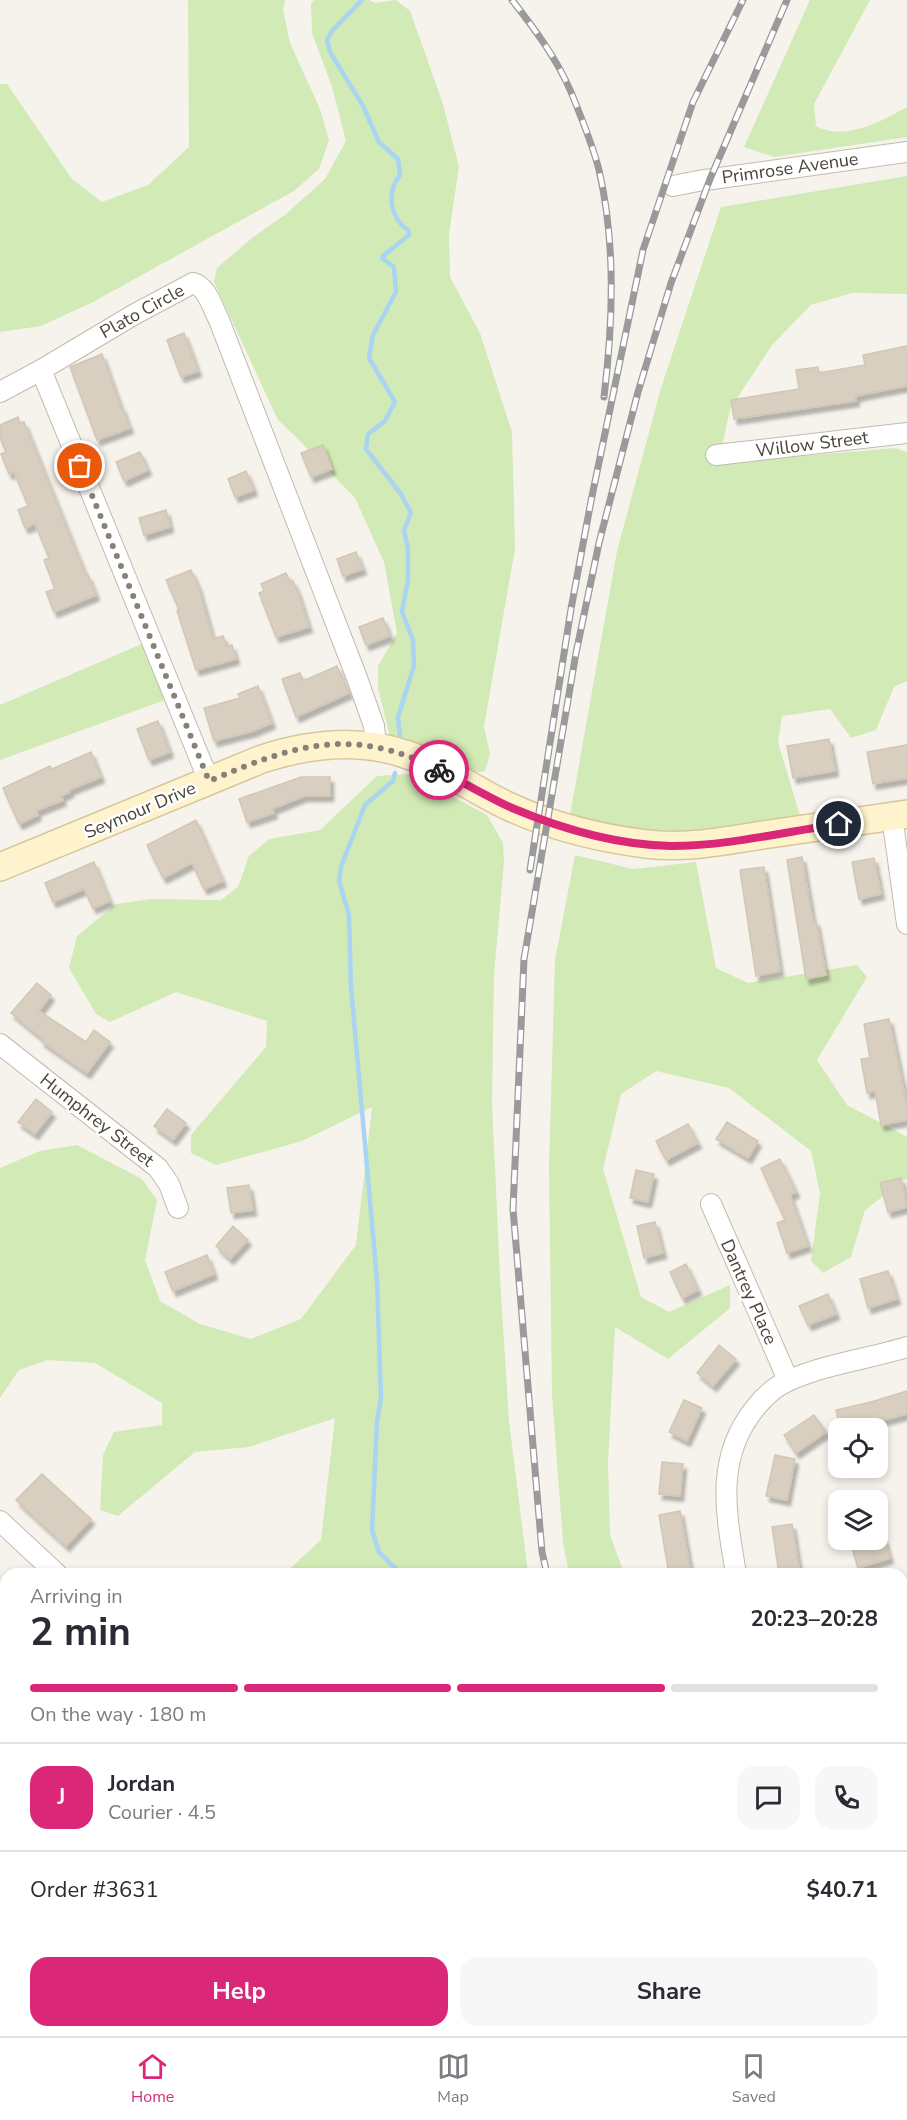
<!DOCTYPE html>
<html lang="en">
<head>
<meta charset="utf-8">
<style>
	:root { --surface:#fff; --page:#f7f7f7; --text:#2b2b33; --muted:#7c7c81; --line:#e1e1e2; --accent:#db2777 }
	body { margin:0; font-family:"Nunito Sans",sans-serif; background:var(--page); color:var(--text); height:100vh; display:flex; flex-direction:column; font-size:22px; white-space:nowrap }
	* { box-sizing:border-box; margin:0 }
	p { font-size:20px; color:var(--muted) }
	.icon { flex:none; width:33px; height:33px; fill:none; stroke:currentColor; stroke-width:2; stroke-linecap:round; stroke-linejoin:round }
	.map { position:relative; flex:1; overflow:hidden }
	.side { position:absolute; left:0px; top:1568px; width:908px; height:470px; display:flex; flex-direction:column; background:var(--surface); border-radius:18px 18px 0 0; box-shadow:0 3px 9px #0003 }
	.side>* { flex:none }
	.controls { position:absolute; left:828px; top:1418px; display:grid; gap:12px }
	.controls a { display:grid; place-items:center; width:60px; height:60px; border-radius:12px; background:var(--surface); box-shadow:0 3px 9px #0003; font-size:30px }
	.pin { position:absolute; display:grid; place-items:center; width:51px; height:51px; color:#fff; margin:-26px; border:3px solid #fff; border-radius:50%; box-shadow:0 2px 6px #0007 }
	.courier { position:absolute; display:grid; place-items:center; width:60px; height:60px; margin:-30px; border:4px solid #db2777; border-radius:50%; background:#fff; color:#222; box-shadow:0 2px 8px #0007 }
	.head em { font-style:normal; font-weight:700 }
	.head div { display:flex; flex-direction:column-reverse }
	.head { display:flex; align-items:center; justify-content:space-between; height:102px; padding:0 30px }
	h1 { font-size:39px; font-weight:700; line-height:45px }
	.bar { display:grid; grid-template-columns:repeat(4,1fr); gap:9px 6px; align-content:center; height:72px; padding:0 30px }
	.bar i { height:8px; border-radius:4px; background:var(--line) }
	.bar .active { background:var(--accent) }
	.bar p { grid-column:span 4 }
	.line { display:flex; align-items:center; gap:15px; padding:0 30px; border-top:2px solid var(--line) }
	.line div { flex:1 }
	.round { display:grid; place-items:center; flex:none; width:63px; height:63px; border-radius:18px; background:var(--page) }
	.cta { display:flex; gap:12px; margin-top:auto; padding:12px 30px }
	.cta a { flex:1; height:69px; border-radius:18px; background:var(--accent); color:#fff; font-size:24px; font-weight:700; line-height:69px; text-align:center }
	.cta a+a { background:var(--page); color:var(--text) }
	.dock { display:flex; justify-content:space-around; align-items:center; height:84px; border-top:2px solid var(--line); background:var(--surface); font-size:16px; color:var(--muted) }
	.dock a { display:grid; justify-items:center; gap:3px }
	.dock .active { color:var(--accent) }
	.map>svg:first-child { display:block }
	.green { fill:#d2eab5 }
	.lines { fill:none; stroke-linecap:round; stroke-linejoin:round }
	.stream { stroke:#a9d4f2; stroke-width:4.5 }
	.building { fill:#d8cfc1; stroke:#d3c7b4; stroke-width:1.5; filter:url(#shadow) }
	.street-casing { stroke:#c2bbae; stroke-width:22 }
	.secondary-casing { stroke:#d6c79b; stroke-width:30 }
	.street { stroke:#fff; stroke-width:20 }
	.secondary { stroke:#fff3cd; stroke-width:27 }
	.rail-casing { stroke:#9a9a9a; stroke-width:7 }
	.rail { stroke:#fff; stroke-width:4.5; stroke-dasharray:14; stroke-linecap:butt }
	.done { stroke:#878178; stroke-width:6; stroke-dasharray:0 10.8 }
	.route { stroke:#db2777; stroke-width:8 }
	.labels { text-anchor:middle; stroke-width:5; stroke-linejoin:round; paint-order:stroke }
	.street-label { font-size:18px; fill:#4b4439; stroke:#fff }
</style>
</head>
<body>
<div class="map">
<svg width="907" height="2036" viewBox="0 0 907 2036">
	<defs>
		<filter id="shadow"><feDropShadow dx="3.5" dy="5.5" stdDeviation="1.5" flood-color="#0004"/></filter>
	</defs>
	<rect width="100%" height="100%" fill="#f6f3ec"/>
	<g class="green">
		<path d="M188,0H285L283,10L290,43L320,109L329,140L319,169L294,191L93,302L41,326L0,332V84H7L72,179L102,202L148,185L189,147Z"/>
		<path d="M314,0H369L375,3L396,0L410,11L443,104L459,167L449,233L450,277L480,333L512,432L515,549L484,726L490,754L485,771L473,773L391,741L378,688V666L397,633L384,562L355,498L296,437L278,420L214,282L217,268L252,238L286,214L325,179L346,141L332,87L312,33L311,4Z"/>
		<path d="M810,0H870L814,104L816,126C846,142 881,121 907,107V137L774,157L744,147Z"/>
		<path d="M907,176V294L852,293L811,305L772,345L730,409L723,442L734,462L895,448L907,452V681L894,687L876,730L851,738L830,709L782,716L778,742L801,819L686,833L629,831L570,815L617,551L661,388L721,207Z"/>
		<path d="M144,643L165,700L0,760V705Z"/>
		<path d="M410,774L487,815L503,843L504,862L494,975L492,1103L500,1278L509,1421L528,1573H285L321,1540L335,1418L249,1447L195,1452L118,1516L100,1510L103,1455L114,1432L162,1425V1403L95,1363L48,1360L19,1370L0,1398V1168L40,1151L77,1145L142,1179L157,1200L145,1260L160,1301L200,1324L251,1339L301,1319L356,1245L372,1107L302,1141L216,1165L191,1153V1135L266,1047L267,1021L176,992L110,1022L96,1014L69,968L77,936L116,904L151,899L221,900L238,887L249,856L269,839L320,830L377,776Z"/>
		<path d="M575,855L633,869L696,862L716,968L748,983L857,965L867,977L817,1060L847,1105L907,1137V1178L865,1210L851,1257L823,1273L811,1261L820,1193L811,1151L729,1088L656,1071L621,1094L603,1169L641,1297L669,1312L730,1285V1308L668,1359L615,1327L608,1462L610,1535L624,1573L569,1574L563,1542L552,1395L549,1168L555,960Z"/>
		<path d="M0,1642L6,1652V2031H49L39,2036H0Z"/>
		<path d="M156,2031H638L640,2036H155Z"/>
	</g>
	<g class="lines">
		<g class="stream">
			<path d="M362,0L332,31L327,40L330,52L363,106L379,142L398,159L400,175C386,193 390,218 408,230L409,235L383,256L382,258L394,267L396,292L373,335L369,358L395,402L385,421L368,434L366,449L401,494L411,513L404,530L408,549V580L402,612L413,640L414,666L398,717L400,737"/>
			<path d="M395,773L393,781L365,805L341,867L339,881L349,915L351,987L377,1280L381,1398L377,1421L372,1530L379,1552L401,1574"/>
			<path d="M485,2031V2036"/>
		</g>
	</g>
	<g class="building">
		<path d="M184,333L198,371L181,377L167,340Z"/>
		<path d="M907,346V386L860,395L855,397L856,401L734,419L731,400L799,389L796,370L818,367L819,373L865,365L863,355Z"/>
		<path d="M102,354L121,408L122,407L130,428L97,440L70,367Z"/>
		<path d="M18,417L20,424L24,422L86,576L88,575L96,595L54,612L46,592L55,589L44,560L49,558L35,524L25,528L18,510L28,506L14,472L9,474L1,454L6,452L0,438V425Z"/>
		<path d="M323,445L332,469L311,477L301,453Z"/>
		<path d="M140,452L148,470L124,481L116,462Z"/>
		<path d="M246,471L254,490L235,497L228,479Z"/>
		<path d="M166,510L170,527L144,535L139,518Z"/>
		<path d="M356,552L363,569L343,576L337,559Z"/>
		<path d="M191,570L198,586L213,639L223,636L227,647L232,645L236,659L196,670L177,611L179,610L166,580Z"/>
		<path d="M286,573L290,582L293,581L298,593L309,627L276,637L259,593L264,591L261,584Z"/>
		<path d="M383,618L390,636L366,645L359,627Z"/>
		<path d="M337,666L349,693L296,717L282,679L300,673L303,681Z"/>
		<path d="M258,686L272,723L253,731L214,741L204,708L240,698L238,694Z"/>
		<path d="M158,721L170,752L149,760L137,729Z"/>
		<path d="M829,739L835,771L793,778L787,746Z"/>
		<path d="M907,745V778L873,784L867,752Z"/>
		<path d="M91,752L101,777L69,790L70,792L61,796L63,800L36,811L38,815L19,824L3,788L50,766L52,769Z"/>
		<path d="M301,777H330V796H304L272,809L274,813L247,822L239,799Z"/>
		<path d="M196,820L223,881L204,889L192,863L163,878L147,845Z"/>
		<path d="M802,857L813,922L816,921L826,975L806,979L787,860Z"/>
		<path d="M874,858L881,894L859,899L852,862Z"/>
		<path d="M94,862L110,901L93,908L84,889L53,902L45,883Z"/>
		<path d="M764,867L780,971L756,976L740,870Z"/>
		<path d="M37,983L51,995L39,1011L86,1042L94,1030L110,1042L87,1073L41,1041L43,1039L11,1013Z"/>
		<path d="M889,1019L907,1106V1120L881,1125L875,1091L867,1093L861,1059L870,1058L864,1024Z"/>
		<path d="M36,1099L52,1112L35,1134L18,1122Z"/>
		<path d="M167,1109L186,1123L173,1140L154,1126Z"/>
		<path d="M727,1122L758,1141L748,1158L716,1139Z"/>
		<path d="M688,1124L698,1143L666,1160L656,1141Z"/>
		<path d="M780,1159L796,1192L790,1195L808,1246L787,1253L777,1223L785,1220L761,1168Z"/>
		<path d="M636,1170L654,1174L648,1202L630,1198Z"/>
		<path d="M901,1178L907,1207L888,1212L880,1183Z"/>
		<path d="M249,1185L253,1210L231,1213L227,1188Z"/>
		<path d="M655,1222L663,1253L644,1258L637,1226Z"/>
		<path d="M233,1226L248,1240L230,1259L216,1246Z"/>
		<path d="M207,1255L214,1274L173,1291L165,1272Z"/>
		<path d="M686,1264L698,1290L682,1298L670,1272Z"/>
		<path d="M888,1271L897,1299L868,1308L860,1279Z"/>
		<path d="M828,1294L836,1314L808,1325L799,1306Z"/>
		<path d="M719,1345L736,1359L713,1386L697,1373Z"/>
		<path d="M907,1391V1414L853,1428H840L836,1410L871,1402Z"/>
		<path d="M684,1400L702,1408L687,1441L669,1432Z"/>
		<path d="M814,1415L826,1432L796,1453L784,1435Z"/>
		<path d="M775,1455L795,1459L787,1500L766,1496Z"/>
		<path d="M662,1462L683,1464L680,1496L659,1494Z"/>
		<path d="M42,1474L91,1519L66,1546L16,1500Z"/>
		<path d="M680,1511L691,1574H669L659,1515Z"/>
		<path d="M792,1524L800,1574H779L772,1527Z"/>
		<path d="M884,1538L890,1558L858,1568L852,1548Z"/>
	</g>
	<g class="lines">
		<g class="street-casing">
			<g id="street">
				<path d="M673,186L698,181L907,152"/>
				<path d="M0,392L41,370"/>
				<path d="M716,455L907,433"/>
				<path d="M209,781L41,370L135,314L193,283C207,286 213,309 219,320L357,678L374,726L376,747"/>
				<path d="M892,816L907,924"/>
				<path d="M0,1044L158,1168L169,1184L178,1208"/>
				<path d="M711,1204L788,1380"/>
				<path d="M0,1521L57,1574"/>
				<path d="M736,1574C726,1513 714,1458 756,1407C764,1397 776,1386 788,1381C825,1364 868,1359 907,1347"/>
				<path d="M902,1614L907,1612"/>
				<path d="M902,1938L907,1934"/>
				<path d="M856,2031L858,2036"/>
				<path d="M128,2036L129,2031"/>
			</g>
		</g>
		<g class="secondary-casing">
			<path id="secondary" d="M0,867L262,759C308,744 358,738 405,754C442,766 475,791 510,807C553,827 599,838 646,844C684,849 725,841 763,835C811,828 859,821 907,814"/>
		</g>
		<use href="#street" class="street"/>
		<use href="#secondary" class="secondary"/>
		<g class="rail-casing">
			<g id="rail">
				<path d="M512,0C534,28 557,59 571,92C580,114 593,146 599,170C616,244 613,322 604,397"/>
				<path d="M530,870L571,609L591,501L643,250L693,102L743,0"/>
				<path d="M547,1574L542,1552L513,1209L524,959L576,653L599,543L638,392L671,283L710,179L787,0"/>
				<path d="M661,2031L663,2036"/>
			</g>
		</g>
		<use href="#rail" class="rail"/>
	</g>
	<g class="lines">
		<path class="done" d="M80,466L209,781C294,745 352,725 439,770"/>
		<path class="route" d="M439,770C463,782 487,797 512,808C562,829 617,845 671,846C727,846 784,832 839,824"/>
	</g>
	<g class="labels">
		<g class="street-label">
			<text transform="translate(790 168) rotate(-8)" y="6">Primrose Avenue</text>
			<text transform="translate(142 311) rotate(-29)" y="6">Plato Circle</text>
			<text transform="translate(812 444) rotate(-7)" y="6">Willow Street</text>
			<text transform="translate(140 810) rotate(-23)" y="6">Seymour Drive</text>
			<text transform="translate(97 1120) rotate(38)" y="6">Humphrey Street</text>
			<text transform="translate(749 1292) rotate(66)" y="6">Dantrey Place</text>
		</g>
	</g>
</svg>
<div class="controls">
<a><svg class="icon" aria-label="locate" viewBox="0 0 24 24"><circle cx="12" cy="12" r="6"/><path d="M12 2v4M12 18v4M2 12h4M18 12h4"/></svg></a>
<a><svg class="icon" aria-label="layers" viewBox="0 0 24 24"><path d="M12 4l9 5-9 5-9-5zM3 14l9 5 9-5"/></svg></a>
</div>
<div class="pin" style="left:80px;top:466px;background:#ea580c"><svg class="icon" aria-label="bag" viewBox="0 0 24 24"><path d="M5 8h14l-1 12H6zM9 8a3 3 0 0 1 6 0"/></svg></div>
<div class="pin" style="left:839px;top:824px;background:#1f2937"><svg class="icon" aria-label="home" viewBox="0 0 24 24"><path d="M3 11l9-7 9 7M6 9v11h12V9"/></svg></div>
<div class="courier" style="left:439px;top:770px"><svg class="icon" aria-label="bike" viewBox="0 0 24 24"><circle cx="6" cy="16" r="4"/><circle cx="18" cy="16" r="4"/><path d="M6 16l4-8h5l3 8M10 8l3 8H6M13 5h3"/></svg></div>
<section class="side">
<div class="head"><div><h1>2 min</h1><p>Arriving in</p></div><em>20:23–20:28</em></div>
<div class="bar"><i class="active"></i><i class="active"></i><i class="active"></i><i></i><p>On the way · 180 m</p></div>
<div class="line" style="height:108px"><b class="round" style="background:var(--accent);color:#fff">J</b><div><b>Jordan</b><p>Courier · 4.5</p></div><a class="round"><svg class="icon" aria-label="chat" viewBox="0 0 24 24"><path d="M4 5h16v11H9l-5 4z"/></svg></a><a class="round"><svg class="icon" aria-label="phone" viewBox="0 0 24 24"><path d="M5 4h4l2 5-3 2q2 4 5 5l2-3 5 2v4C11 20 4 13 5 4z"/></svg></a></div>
<div class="line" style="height:78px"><div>Order #3631</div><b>$40.71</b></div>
<div class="cta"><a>Help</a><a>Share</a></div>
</section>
</div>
<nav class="dock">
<a class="active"><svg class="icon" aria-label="home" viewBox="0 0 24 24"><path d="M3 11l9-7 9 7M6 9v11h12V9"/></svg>Home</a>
<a><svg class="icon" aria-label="map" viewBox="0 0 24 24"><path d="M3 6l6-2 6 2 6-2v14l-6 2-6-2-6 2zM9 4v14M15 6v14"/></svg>Map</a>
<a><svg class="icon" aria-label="saved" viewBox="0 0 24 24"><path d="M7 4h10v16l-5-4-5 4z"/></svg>Saved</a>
</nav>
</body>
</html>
